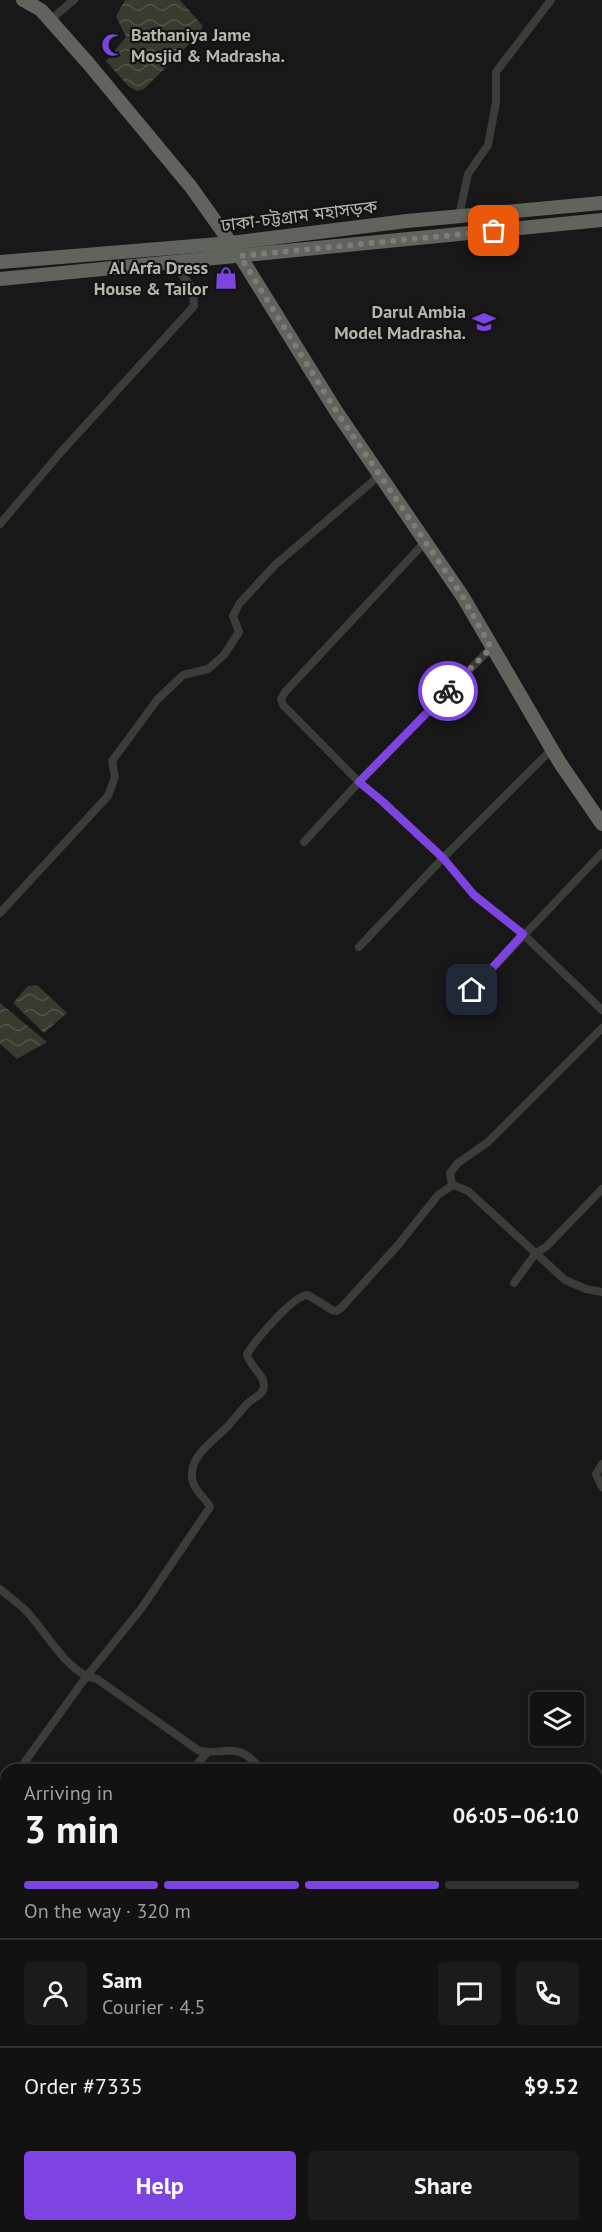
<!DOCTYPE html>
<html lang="en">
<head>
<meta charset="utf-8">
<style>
	:root { --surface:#111211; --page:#1a1b1a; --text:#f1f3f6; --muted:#9c9e9f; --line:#303231; --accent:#7e44e2 }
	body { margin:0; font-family:"PT Sans","Noto Sans Bengali",sans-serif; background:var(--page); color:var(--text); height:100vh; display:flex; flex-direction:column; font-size:22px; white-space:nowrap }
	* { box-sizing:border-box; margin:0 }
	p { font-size:20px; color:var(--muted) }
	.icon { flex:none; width:33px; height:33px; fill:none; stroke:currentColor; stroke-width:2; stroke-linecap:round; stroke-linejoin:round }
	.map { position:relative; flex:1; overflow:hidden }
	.panel { position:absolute; left:0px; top:1764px; width:603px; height:468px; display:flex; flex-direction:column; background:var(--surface); border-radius:18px 18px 0 0; box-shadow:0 3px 9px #0003,0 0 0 2px var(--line) }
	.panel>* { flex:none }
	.fabs { position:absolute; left:530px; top:1692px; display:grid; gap:12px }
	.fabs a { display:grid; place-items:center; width:54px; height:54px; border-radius:6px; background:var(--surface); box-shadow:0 3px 9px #0003,0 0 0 2px var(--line); font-size:30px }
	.pin { position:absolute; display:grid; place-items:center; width:51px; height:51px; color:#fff; margin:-26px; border-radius:12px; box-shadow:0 3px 9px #0006 }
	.courier { position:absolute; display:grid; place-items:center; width:60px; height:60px; margin:-30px; border:4px solid #7e44e2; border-radius:50%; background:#fff; color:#222; box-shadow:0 2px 8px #0007 }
	.summary em { font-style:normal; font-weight:700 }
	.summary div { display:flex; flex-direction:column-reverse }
	.summary { display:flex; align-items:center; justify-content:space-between; height:102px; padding:0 24px }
	h1 { font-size:39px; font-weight:700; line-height:45px }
	.bar { display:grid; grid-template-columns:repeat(4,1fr); gap:9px 6px; align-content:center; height:72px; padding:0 24px }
	.bar i { height:8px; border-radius:4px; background:var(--line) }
	.bar .on { background:var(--accent) }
	.bar p { grid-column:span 4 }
	.line { display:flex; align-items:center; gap:15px; padding:0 24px; border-top:2px solid var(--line) }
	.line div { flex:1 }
	.round { display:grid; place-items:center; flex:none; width:63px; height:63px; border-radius:6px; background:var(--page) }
	.button { display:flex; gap:12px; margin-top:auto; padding:12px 24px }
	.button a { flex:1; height:69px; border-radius:6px; background:var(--accent); color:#fff; font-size:24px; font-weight:700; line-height:69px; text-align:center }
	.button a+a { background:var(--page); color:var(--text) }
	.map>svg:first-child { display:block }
	.water { fill:url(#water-waves) }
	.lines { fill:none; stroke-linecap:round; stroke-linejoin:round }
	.minor { stroke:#3a3d38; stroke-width:8 }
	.secondary { stroke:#4a4d46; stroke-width:10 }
	.trunk { stroke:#60645c; stroke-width:14 }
	.done { stroke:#7c7f77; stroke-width:6; stroke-dasharray:0 10.8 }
	.route { stroke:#7e44e2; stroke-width:8 }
	.labels { text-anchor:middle; stroke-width:4.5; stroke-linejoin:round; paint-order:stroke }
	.poi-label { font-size:18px; font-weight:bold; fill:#b2b7aa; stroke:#121312; text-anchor:end }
	.street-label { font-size:18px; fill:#b2b7aa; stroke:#121312 }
</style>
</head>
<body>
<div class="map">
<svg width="602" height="2232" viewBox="0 0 602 2232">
	<defs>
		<pattern id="water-waves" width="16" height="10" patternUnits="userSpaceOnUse" patternTransform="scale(1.5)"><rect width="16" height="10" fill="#393b2e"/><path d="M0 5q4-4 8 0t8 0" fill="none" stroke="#53554a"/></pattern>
	</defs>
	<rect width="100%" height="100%" fill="#171817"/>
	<g class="water">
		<path d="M125,0H180L203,26L198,35L144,89L137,91L128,86L106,61L126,37L116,16Z"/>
		<path d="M37,985L67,1013L44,1033L13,1003L28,986Z"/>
		<path d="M0,1003L47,1042L17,1059L0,1044Z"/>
		<path d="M597,1872L602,1874V1980L597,1981Z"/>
	</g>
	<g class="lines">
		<g class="minor">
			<path d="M50,20L74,0"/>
			<path d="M459,216L468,174L488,145L496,102V72L551,0"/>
			<path d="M0,524L61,452L194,306L193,289L172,262"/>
			<path d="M425,542L285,692L281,699L283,705L359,782L382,801L443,858L474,895L523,934L602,1010"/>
			<path d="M304,842L359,782L491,648"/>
			<path d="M0,913L108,796L115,777L112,761L157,700L183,675L208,669L224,655L239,632L233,616L239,604L275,565L380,475"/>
			<path d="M359,947L443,858L552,749"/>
			<path d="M472,990L602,853"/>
			<path d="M452,1185L450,1173L458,1163L488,1142L602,1028"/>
			<path d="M514,1283L536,1253L546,1247L602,1189"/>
			<path d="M602,1464L596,1474L602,1487"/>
			<path d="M0,1589C7,1595 15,1601 22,1607C45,1627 65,1674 97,1679L198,1750C212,1756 230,1746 244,1754C251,1757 257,1765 262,1770"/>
			<path d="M19,1770L86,1677L141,1609L210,1507C205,1497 196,1493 193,1482C186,1457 214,1441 228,1426C235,1418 242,1409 249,1402C255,1397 264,1394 264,1386C265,1375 249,1366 247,1354C255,1341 293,1295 308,1295L332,1310L336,1311L341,1308L398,1245L438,1195L453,1185L468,1191L565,1280L586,1289L602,1292"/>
			<path d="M192,1770L206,1754"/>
			<path d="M0,1797L6,1789"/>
			<path d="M597,1848L602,1851"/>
			<path d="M601,2232L602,2230"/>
		</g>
		<g class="secondary">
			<path d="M597,2017L602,2016"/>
			<path d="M0,2061H6"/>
			<path d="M43,2232L49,2226"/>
		</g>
		<g class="trunk">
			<path d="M23,0L41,10L88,63L191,187L240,256L336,411L463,597L560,763L602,824"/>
			<path d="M0,262L231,243L407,221L602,203"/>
			<path d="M0,279L602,220"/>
		</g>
	</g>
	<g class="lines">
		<path class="done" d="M448,691L491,648L463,597L336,411L240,256L494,231"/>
		<path class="route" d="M448,691L359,782L382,801L443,858L474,895L523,934L472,990"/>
	</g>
	<defs>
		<g id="mosque-bare" transform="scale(1.8)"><path d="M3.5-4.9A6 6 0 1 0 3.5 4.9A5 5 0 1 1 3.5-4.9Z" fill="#7e44e2" stroke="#121312" stroke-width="2.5" paint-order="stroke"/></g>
		<g id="shop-bare" transform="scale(1.8)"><path d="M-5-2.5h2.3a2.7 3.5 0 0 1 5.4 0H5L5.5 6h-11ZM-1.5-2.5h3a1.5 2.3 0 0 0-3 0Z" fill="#7e44e2" stroke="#121312" stroke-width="2.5" paint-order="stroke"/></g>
		<g id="school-bare" transform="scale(1.8)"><path d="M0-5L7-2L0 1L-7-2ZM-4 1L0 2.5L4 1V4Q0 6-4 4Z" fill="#7e44e2" stroke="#121312" stroke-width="2.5" paint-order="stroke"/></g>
	</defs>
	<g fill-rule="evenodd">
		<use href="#mosque-bare" x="113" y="45"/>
		<use href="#shop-bare" x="226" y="278"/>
		<use href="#school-bare" x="484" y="322"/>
	</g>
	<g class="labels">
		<g class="poi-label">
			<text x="131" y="41" text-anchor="start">Bathaniya Jame<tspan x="131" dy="21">Mosjid &amp; Madrasha.</tspan></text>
			<text x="208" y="274">Al Arfa Dress<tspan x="208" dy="21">House &amp; Tailor</tspan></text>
			<text x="466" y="318">Darul Ambia<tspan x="466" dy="21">Model Madrasha.</tspan></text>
		</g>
		<g class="street-label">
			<text transform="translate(299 216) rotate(-7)" y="6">ঢাকা-চট্টগ্রাম মহাসড়ক</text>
		</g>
	</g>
</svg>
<div class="fabs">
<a><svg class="icon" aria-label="layers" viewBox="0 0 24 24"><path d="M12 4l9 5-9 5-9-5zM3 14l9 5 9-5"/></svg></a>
</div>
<div class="pin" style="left:494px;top:231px;background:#ea580c"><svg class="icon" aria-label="bag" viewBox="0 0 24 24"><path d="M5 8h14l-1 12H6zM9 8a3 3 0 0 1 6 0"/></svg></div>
<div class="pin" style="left:472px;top:990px;background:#1f2937"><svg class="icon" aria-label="home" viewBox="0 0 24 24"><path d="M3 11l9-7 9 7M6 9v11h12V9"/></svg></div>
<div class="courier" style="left:448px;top:691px"><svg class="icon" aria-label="bike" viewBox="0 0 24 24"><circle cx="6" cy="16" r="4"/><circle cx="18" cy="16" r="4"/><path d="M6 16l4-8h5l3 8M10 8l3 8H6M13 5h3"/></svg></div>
<section class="panel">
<div class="summary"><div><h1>3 min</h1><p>Arriving in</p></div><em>06:05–06:10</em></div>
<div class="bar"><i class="on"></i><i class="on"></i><i class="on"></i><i></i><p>On the way · 320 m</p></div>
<div class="line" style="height:108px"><a class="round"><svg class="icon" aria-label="person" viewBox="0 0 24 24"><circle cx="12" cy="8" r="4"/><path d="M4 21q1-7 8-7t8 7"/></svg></a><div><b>Sam</b><p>Courier · 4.5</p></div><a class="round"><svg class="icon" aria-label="chat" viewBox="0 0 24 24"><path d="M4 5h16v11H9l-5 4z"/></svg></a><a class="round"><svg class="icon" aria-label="phone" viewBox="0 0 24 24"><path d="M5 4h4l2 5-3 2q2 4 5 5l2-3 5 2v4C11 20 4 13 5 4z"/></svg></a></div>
<div class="line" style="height:78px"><div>Order #7335</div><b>$9.52</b></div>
<div class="button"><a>Help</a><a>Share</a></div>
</section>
</div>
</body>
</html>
